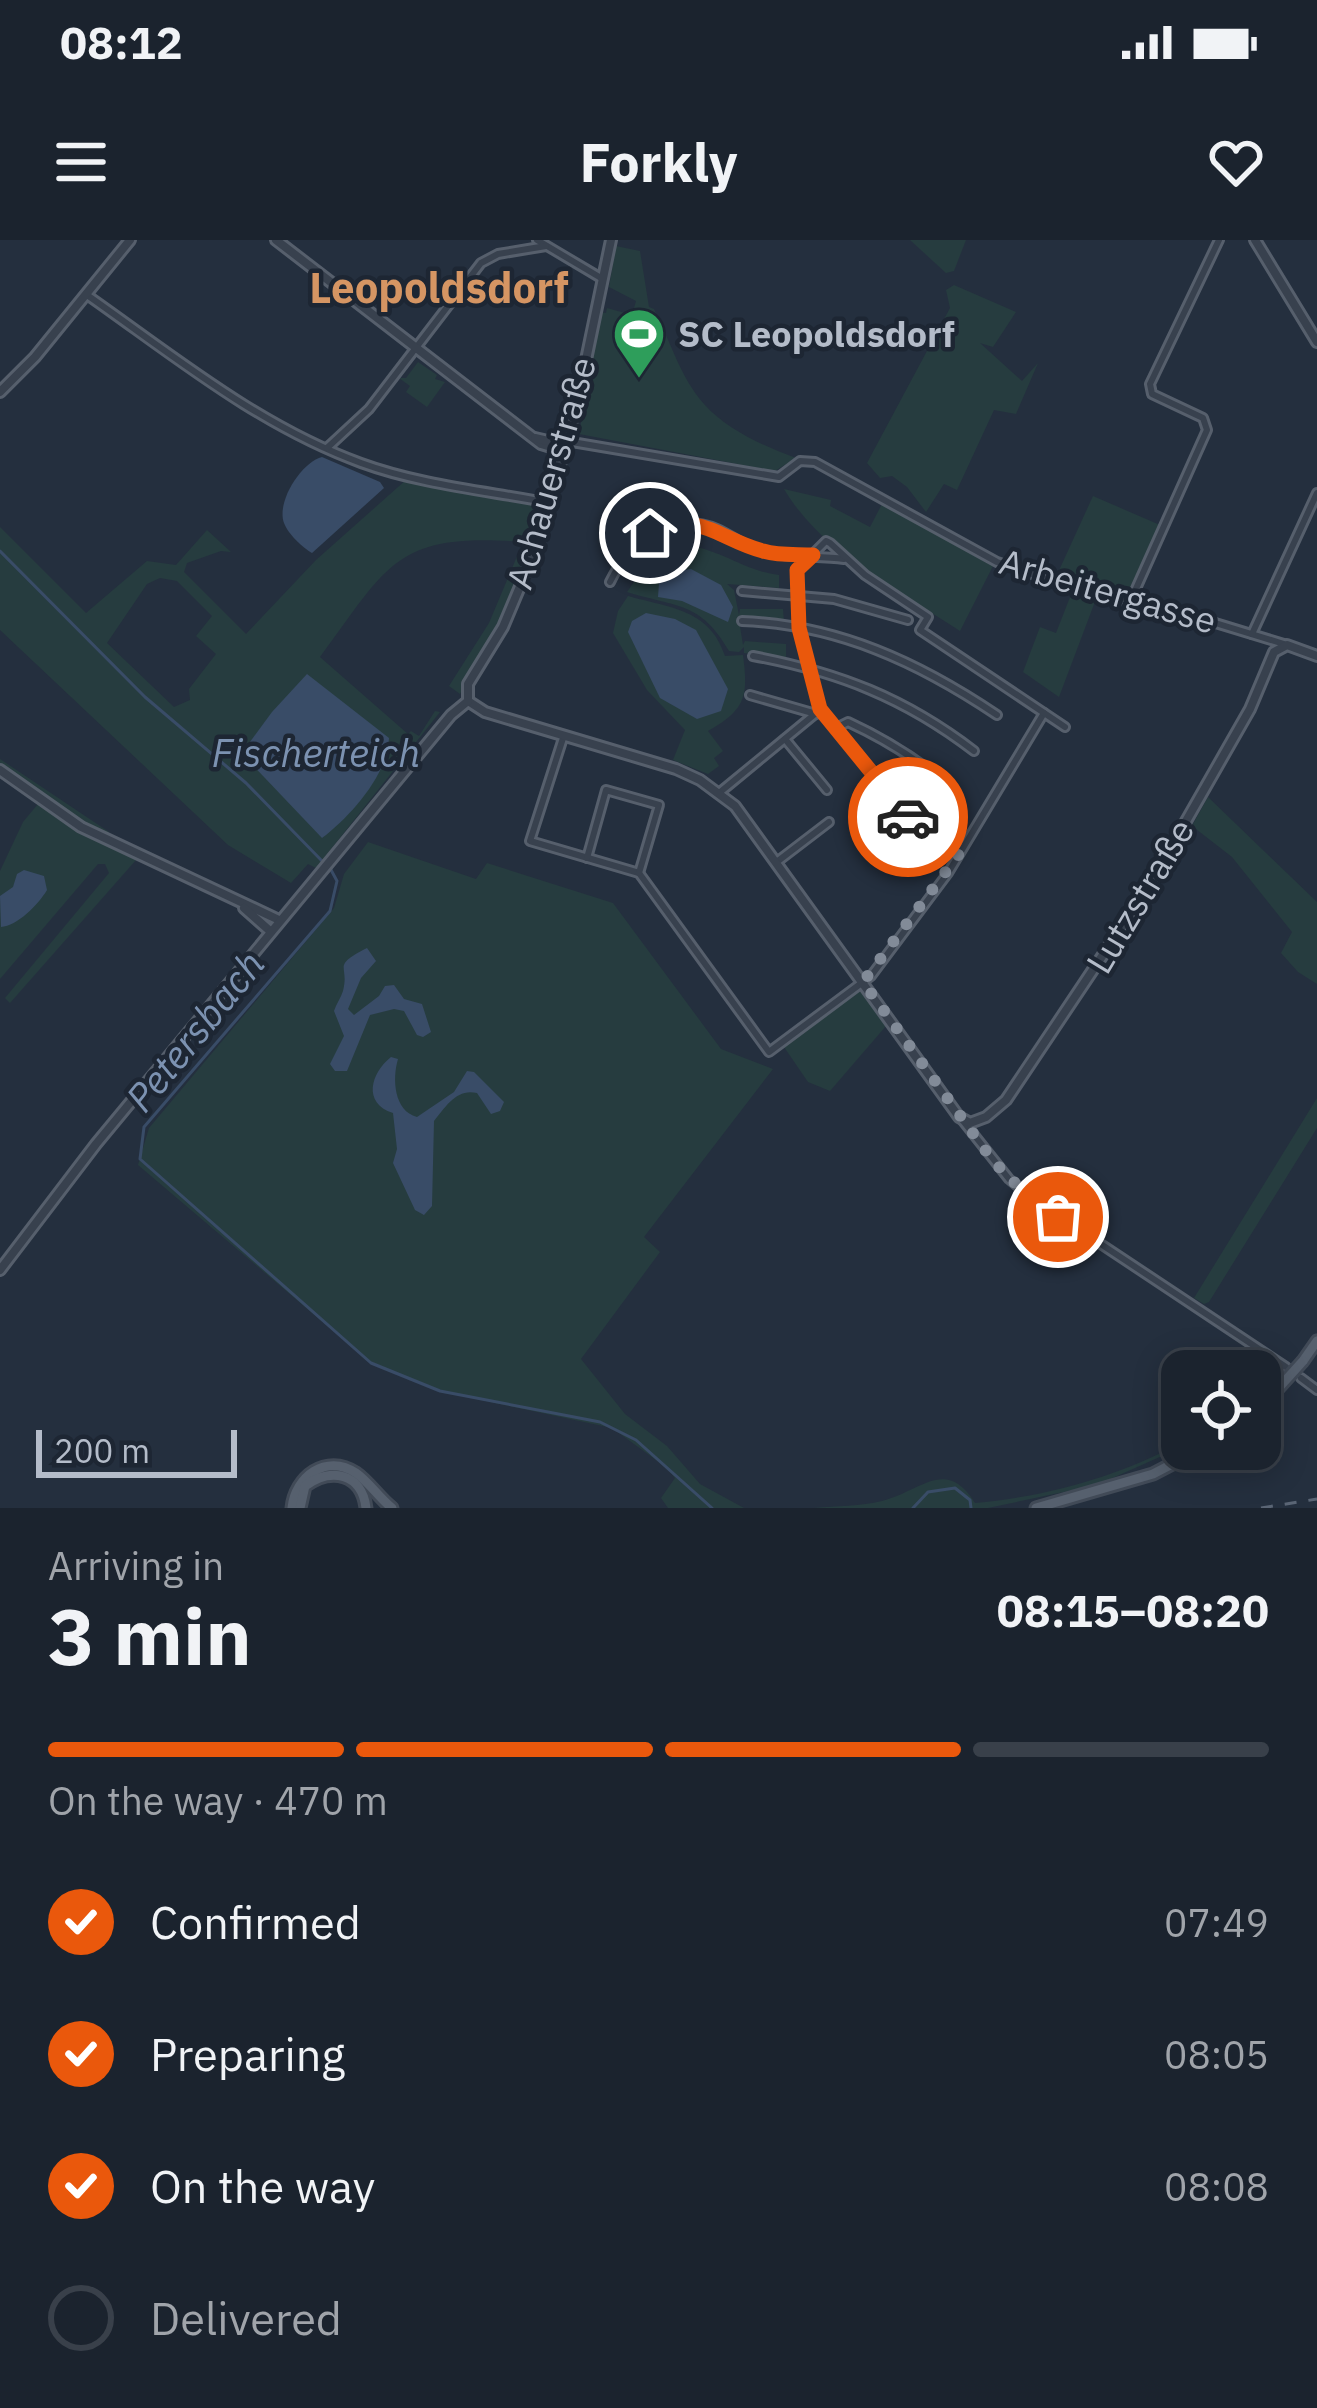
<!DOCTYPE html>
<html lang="en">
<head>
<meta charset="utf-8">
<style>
	:root { --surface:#1b232e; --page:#242b36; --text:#f1f3f6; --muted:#a0a4aa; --line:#39404a; --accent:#ea580c }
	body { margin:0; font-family:"IBM Plex Sans",sans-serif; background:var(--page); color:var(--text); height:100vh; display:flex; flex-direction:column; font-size:45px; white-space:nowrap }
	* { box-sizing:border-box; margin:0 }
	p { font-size:39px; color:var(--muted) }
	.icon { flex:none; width:66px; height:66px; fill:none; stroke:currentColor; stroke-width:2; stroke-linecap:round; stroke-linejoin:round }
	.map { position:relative; height:1268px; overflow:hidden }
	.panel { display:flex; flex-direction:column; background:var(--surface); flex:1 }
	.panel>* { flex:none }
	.buttons { position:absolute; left:1161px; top:1110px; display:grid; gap:24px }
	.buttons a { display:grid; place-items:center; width:120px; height:120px; border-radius:24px; background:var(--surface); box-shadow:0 6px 30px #0003,0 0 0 3px var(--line); font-size:60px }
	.scale { position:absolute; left:36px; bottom:30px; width:201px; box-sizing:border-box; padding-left:12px; border:6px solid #b4bcc9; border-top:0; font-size:33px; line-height:42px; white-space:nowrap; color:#b4bcc9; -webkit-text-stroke:9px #1d2633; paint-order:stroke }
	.pin { position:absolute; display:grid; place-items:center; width:102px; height:102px; color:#fff; margin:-51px; border:6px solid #fff; border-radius:50%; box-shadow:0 3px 12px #0007 }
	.courier { position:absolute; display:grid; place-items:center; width:120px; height:120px; margin:-60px; border:9px solid #ea580c; border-radius:50%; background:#fff; color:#222; box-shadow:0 3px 15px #0007 }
	.head em { font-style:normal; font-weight:700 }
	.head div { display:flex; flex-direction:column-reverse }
	.head { display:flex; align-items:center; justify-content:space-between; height:204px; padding:0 48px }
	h1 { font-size:78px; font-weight:700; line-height:90px }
	.bar { display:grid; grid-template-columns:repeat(4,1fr); gap:18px 12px; align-content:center; height:144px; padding:0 48px }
	.bar i { height:15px; border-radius:9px; background:var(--line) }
	.bar .current { background:var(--accent) }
	.bar p { grid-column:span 4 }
	ol { padding:0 48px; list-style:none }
	li { display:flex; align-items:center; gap:36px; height:132px }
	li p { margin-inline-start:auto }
	li .icon { padding:12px; border-radius:50%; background:var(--accent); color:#fff; stroke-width:4 }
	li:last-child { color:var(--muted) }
	li i { width:66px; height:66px; border:6px solid var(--line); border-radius:50% }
	.status { display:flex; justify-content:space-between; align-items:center; height:84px; padding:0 60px; background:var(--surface); direction:ltr }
	.status svg { height:33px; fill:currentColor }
	header { display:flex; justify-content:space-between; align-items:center; height:156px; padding:0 48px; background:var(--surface); font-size:54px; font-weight:700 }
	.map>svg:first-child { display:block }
	.green { fill:#263c3f; fill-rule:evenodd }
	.water { fill:#394c67 }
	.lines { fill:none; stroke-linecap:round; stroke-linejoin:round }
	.stream { stroke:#394c67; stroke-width:3 }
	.minor-casing { stroke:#565f6c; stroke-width:12 }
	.tertiary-casing { stroke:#565f6c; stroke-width:14 }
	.primary-casing { stroke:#414a57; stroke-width:15 }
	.minor { stroke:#38414e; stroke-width:6 }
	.tertiary { stroke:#38414e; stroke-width:8 }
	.primary { stroke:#56606e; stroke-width:9 }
	.rail { stroke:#5a6575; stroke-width:3; stroke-dasharray:12 12; stroke-linecap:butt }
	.primary-bridge-casing { stroke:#414a57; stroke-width:15; stroke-linecap:butt }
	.primary-bridge { stroke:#56606e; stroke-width:9 }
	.done { stroke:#828b98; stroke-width:12; stroke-dasharray:0 21.6 }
	.route { stroke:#ea580c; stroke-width:15 }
	.labels { text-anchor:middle; stroke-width:9; stroke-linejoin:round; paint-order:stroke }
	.poi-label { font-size:36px; font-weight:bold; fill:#b4bcc9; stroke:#1d2633; text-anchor:start }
	.street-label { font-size:36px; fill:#b4bcc9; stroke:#1d2633 }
	.water-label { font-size:39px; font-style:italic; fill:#7c92b1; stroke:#1d2633 }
	.quarter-label { font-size:42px; font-weight:bold; fill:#d59563; stroke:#1d2633 }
</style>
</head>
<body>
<div class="status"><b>08:12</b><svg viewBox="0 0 49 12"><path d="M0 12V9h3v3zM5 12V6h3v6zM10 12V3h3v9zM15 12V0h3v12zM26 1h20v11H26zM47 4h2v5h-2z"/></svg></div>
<header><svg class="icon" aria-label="menu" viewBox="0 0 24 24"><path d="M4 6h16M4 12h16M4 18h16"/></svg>Forkly<svg class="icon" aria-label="heart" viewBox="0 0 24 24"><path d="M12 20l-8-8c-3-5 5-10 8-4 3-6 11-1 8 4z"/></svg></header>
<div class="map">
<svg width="1317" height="1268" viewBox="0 0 1317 1268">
	<rect width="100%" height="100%" fill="#242f3e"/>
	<g class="green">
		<path d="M910,0H966L954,31L946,33Z"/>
		<path d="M616,6L640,11L649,67L654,69C670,100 680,137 704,164C727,190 764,206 796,218L775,231L579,194L600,72L606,73L607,68L632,75L636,61L609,47Z"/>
		<path d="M954,45L1016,72L993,107L980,103L1022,141L1038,123L1016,174L994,170L957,250L944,244L926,272L907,247L892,236L880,238L867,223L950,68L946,50Z"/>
		<path d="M418,122L437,135L435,139L445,142L427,167L406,152L410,146L399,138H406Z"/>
		<path d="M407,239L542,266L543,270L504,371L460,454L449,446L489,383L523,302C396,292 389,324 320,417L408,494L411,491L419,496L435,471L440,472L316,628L308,624L291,643L228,605L0,390V287L86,373L147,321L176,325L207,290L231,312L221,311L187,323L184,332L246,394L316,320ZM160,338L177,341L212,376L196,396L216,414L189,449L190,460L174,467L107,403L147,344Z"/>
		<path d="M784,249L831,260L830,266L870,287L882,264L993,326L960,391C899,351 822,313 784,249Z"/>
		<path d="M1093,256L1160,285L1127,354L1056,337Z"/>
		<path d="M685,306C718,307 743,331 779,335V348L727,344L734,350L739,375L740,369H783L784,382L739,380L743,405L745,401L786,404V418L744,413V407L739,412L729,411C700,361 678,368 627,352L650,319Z"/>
		<path d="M1072,352L1096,359L1059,457L1023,432L1040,387L1056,393Z"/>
		<path d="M628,356C670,368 710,369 725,416L743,415C748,455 747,469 708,491L723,511L714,518L719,526L708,534L673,520L685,490L647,450L613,393L618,371Z"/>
		<path d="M0,519L109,592L108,597L79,582L0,525Z"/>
		<path d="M1208,557L1317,662V744L1298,732L1281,713L1292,692L1232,617L1192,586Z"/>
		<path d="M38,564L136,620L10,763L5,758L109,633L105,624H98L0,739V631L23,582Z"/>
		<path d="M368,602L476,639L487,623L613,663L721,809L773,829L644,997L660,1012L581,1119L625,1174L667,1206L700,1244L744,1268H668L661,1258L675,1238L667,1228L612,1188L444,1152L371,1123L138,925L149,888L334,668L344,634Z"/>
		<path d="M860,751L886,786L830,851L808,842L784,807Z"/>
		<path d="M1317,858V888L1209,1062L1204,1064L1194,1058Z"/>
		<path d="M1182,1202V1207L1097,1245L988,1268H814C836,1266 861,1266 882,1261C920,1252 946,1216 975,1263C1045,1257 1121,1236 1182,1202Z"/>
	</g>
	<g class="water">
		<path d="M322,217L380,242L384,248L312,313C303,308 288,294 284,283C276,261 302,222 322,217Z"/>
		<path d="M691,329L721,345L733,367L728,382L682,361L658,357L659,343L675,331Z"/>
		<path d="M646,373L675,379L696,390L728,449L721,471L697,479L660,458L628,392L632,381Z"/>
		<path d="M307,434L389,498C388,534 351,576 322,598L245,517L244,510L272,472Z"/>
		<path d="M24,630L44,636L47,650C38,665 17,686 1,687L0,656L13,647L17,634Z"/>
		<path d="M367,708L376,721L361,738L348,769L354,775L379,756L385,746L394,745L404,759L422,764L431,792L423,797L417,795L404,771L394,769L370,775L347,831H335L330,824L344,796L334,771C336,764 341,758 343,751C350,724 330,727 367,708Z"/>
		<path d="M391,817L398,819C392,839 394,871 417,877L454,852L467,831L474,832L504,862L500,871L491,874L477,853C457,848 446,866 434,881L432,966L424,975L415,970L393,923L397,909L393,873C362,863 371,833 391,817Z"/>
	</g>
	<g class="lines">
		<g class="stream">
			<path d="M0,311L145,457L246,543L323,622"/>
			<path d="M330,628L337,641L330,671L144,887L140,919L371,1123L440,1151L600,1182L636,1200L712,1268"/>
			<path d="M913,1268L928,1252L955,1248L970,1260L971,1268"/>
		</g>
		<g class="minor-casing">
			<g id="minor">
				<path d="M537,0L601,38"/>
				<path d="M87,55C174,116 259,186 361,223C421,245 488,251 550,263"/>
				<path d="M566,201L779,237L800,221L815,222L997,322L1073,348L1199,378L1284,404"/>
				<path d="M327,208L369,169L481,23L498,14L546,6"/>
				<path d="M610,342C630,301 669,269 717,289C731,295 744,306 759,310C785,319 817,315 844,319"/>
				<path d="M742,351L834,359L908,380"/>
				<path d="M1130,362L1207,190L1203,178L1152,154L1150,144L1219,0"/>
				<path d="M742,381C838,385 918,422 997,475"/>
				<path d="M1252,394L1317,253"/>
				<path d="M753,416C838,432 905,458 974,511"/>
				<path d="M750,455L816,474"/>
				<path d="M836,488L848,482C887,500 920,521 952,548"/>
				<path d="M564,495L530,601L639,633L769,812L871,736L948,633L1044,473"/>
				<path d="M785,499L827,550"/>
				<path d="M719,553L821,469"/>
				<path d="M959,614L921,591L821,469L799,388L797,330L826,301L830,303L865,335L928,377L920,390L1065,487"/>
				<path d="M587,618L606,550L659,565L639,633"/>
				<path d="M778,621L829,582"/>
				<path d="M963,881L1009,939L1033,959L1286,1127"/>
				<path d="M1301,1138L1317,1150"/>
			</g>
		</g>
		<g class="tertiary-casing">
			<g id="tertiary">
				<path d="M276,0L541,204L564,211"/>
				<path d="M1255,0L1317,102"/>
				<path d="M0,152L35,117L130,0"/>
				<path d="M535,198L565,205"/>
				<path d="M468,461L485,472L676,529L700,540L735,566L959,877L970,883L986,877L1006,860L1149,646L1250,469L1274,412L1287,405L1317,416"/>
				<path d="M0,530L81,587L279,680"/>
				<path d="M244,668L270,691"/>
				<path d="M0,1030L96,904L451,475L468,461V444L503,387L540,299L578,158L611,0"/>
			</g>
		</g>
		<g class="primary-casing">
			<g id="primary">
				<path d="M1303,1121L1317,1101"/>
				<path d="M1260,1165L1275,1152"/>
				<path d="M292,1268C295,1237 326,1213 356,1233C369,1242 379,1258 392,1268"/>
				<path d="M300,1268L305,1246C331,1227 362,1233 366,1268"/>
				<path d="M1036,1268L1153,1234L1201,1209"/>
			</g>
		</g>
		<use href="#minor" class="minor"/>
		<use href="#tertiary" class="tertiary"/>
		<use href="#primary" class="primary"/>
		<path class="rail" d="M1261,1268L1317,1259"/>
		<g class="primary-bridge-casing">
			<path id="primary-bridge" d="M1275,1152L1303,1121"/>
		</g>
		<use href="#primary-bridge" class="primary-bridge"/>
	</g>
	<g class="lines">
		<path class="done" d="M908,577L921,591L959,614L863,742L991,918L1010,939L1058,977"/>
		<path class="route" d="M650,293C700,269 719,300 763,311C779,316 797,314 813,315L797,330L799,388L820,469L908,577"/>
	</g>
	<defs>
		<g id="stadium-pin" transform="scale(2.7)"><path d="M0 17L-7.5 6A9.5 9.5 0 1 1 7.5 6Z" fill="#2e9e5b" stroke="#1d2633"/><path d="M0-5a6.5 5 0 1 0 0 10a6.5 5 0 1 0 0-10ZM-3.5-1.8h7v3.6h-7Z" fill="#fff"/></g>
	</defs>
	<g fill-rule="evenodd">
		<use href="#stadium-pin" x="639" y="94"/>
	</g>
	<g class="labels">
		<g class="poi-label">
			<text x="678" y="107">SC Leopoldsdorf</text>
		</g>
		<g class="street-label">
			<text transform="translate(551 233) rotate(-74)" y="13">Achauerstraße</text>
			<text transform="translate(1108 351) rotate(16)" y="13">Arbeitergasse</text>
			<text transform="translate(1140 656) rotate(-59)" y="13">Lutzstraße</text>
		</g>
		<g class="water-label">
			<text x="316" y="527">Fischerteich</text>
			<text transform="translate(195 791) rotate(-51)" y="14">Petersbach</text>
		</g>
		<g class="quarter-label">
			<text x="439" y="63">Leopoldsdorf</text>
		</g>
	</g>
</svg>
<div class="buttons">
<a><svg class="icon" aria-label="locate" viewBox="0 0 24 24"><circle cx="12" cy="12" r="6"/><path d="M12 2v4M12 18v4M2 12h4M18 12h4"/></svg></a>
</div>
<div class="scale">200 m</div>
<div class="pin" style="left:1058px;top:977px;background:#ea580c"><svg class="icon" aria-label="bag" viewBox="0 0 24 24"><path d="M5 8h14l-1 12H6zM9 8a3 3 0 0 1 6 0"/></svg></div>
<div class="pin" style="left:650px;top:293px;background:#1f2937"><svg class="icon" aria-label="home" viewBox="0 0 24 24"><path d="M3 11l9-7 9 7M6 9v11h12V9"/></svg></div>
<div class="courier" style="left:908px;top:577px"><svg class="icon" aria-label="car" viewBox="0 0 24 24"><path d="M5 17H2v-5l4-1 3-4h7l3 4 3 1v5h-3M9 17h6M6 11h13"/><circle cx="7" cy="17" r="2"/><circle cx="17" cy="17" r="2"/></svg></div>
</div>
<section class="panel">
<div class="head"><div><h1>3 min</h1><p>Arriving in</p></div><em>08:15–08:20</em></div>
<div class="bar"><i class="current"></i><i class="current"></i><i class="current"></i><i></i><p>On the way · 470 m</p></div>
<ol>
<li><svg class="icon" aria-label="check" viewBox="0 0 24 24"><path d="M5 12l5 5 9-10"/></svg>Confirmed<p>07:49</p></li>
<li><svg class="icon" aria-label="check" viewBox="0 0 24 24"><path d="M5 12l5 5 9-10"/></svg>Preparing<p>08:05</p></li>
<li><svg class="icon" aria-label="check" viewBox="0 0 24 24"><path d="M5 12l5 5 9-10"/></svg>On the way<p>08:08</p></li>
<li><i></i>Delivered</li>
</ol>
</section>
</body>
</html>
